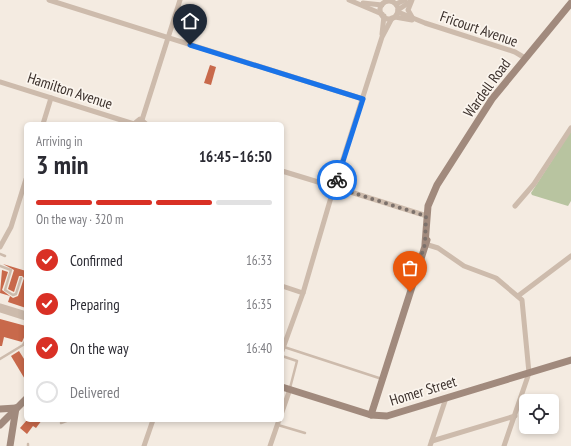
<!DOCTYPE html>
<html lang="en">
<head>
<meta charset="utf-8">
<style>
	:root { --surface:#fff; --page:#f7f7f7; --text:#2b2b33; --muted:#7c7c81; --line:#e1e1e2; --accent:#d93025 }
	body { margin:0; font-family:"PT Sans Narrow",sans-serif; background:var(--page); color:var(--text); height:100vh; display:flex; flex-direction:column; font-size:15px; white-space:nowrap }
	* { box-sizing:border-box; margin:0 }
	p { font-size:13px; color:var(--muted) }
	.icon { flex:none; width:22px; height:22px; fill:none; stroke:currentColor; stroke-width:2; stroke-linecap:round; stroke-linejoin:round }
	.map { position:relative; flex:1; overflow:hidden }
	.panel { position:absolute; left:24px; top:122px; width:260px; height:300px; display:flex; flex-direction:column; background:var(--surface); border-radius:6px; box-shadow:0 2px 6px #0003 }
	.panel>* { flex:none }
	.buttons { position:absolute; left:519px; top:394px; display:grid; gap:8px }
	.buttons a { display:grid; place-items:center; width:40px; height:40px; border-radius:6px; background:var(--surface); box-shadow:0 2px 6px #0003; font-size:20px }
	.pin { position:absolute; display:grid; place-items:center; width:34px; height:34px; color:#fff; margin:-41px -17px; border-radius:50% 50% 50% 0; rotate:-45deg; box-shadow:0 0 4px #0007 }
	.pin .icon { rotate:45deg }
	.courier { position:absolute; display:grid; place-items:center; width:40px; height:40px; margin:-20px; border:3px solid #1a73e8; border-radius:50%; background:#fff; color:#222; box-shadow:0 1px 5px #0007 }
	.headline em { font-style:normal; font-weight:800 }
	.headline div { display:flex; flex-direction:column-reverse }
	.headline { display:flex; align-items:center; justify-content:space-between; height:68px; padding:0 12px }
	h1 { font-size:26px; font-weight:800; line-height:30px }
	.bar { display:grid; grid-template-columns:repeat(4,1fr); gap:6px 4px; align-content:center; height:48px; padding:0 12px }
	.bar i { height:5px; border-radius:3px; background:var(--line) }
	.bar .selected { background:var(--accent) }
	.bar p { grid-column:span 4 }
	ol { padding:0 12px; list-style:none }
	li { display:flex; align-items:center; gap:12px; height:44px }
	li p { margin-inline-start:auto }
	li .icon { padding:4px; border-radius:50%; background:var(--accent); color:#fff; stroke-width:4 }
	li:last-child { color:var(--muted) }
	li i { width:22px; height:22px; border:2px solid var(--line); border-radius:50% }
	.map>svg:first-child { display:block }
	.green { fill:#b8c4a0 }
	.building { fill:#c8694b }
	.lines { fill:none; stroke-linecap:round; stroke-linejoin:round }
	.lane { stroke:#cdbbac; stroke-width:2.5 }
	.street { stroke:#cdbbac; stroke-width:5 }
	.secondary { stroke:#a18a7d; stroke-width:7 }
	.done { stroke:#7c716b; stroke-width:4; stroke-dasharray:0 7.2 }
	.route { stroke:#1a73e8; stroke-width:5 }
	.labels { text-anchor:middle; stroke-width:3.5; stroke-linejoin:round; paint-order:stroke }
	.street-label { font-size:15px; fill:#3b302b; stroke:#fbf5ee }
</style>
</head>
<body>
<div class="map">
<svg width="571" height="446" viewBox="0 0 571 446">
	<rect width="100%" height="100%" fill="#f4ebe1"/>
	<path class="green" d="M571,131V201L568,206L532,195L531,193Z"/>
	<g class="building">
		<path d="M210,65L216,67L211,85L204,83Z"/>
		<path d="M3,264L26,271V308L8,302L10,296L13,298L18,296L24,278L22,276H19L14,292L8,289L14,270Z"/>
		<path d="M2,270L8,272L2,290L10,296L0,293Z"/>
		<path d="M0,319L26,326V333L22,342L4,337L2,346H0Z"/>
		<path d="M19,351L26,362V381L11,356Z"/>
		<path d="M27,420H42L36,428L33,426L27,434L20,428Z"/>
	</g>
	<g class="lines">
		<g class="lane">
			<path d="M0,254L5,256"/>
			<path d="M0,266L11,270L5,290L13,295L16,294L21,278"/>
			<path d="M284,347L382,379"/>
			<path d="M282,356L297,361L290,388"/>
			<path d="M0,359L23,345L26,340"/>
			<path d="M61,423L69,420"/>
			<path d="M278,425L305,433"/>
			<path d="M28,446V444"/>
		</g>
		<g class="street">
			<path d="M49,0L363,99"/>
			<path d="M349,0L382,14"/>
			<path d="M412,0L408,10L412,17"/>
			<circle cx="389" cy="10" r="9"/>
			<path d="M363,3L382,5"/>
			<path d="M396,4L405,0"/>
			<path d="M398,10L411,1"/>
			<path d="M398,12L425,23L515,52L525,58"/>
			<path d="M395,17L412,20"/>
			<path d="M382,34L384,16"/>
			<path d="M0,82L134,124"/>
			<path d="M142,120L180,0"/>
			<path d="M43,124L51,98"/>
			<path d="M134,124L140,119L146,124"/>
			<path d="M282,171L328,185"/>
			<circle cx="335" cy="187" r="7"/>
			<path d="M336,181L382,37L392,18"/>
			<path d="M341,189L427,216"/>
			<path d="M515,206L534,184L571,128"/>
			<path d="M425,244L438,248L464,266L496,278L522,300L529,373L504,446"/>
			<path d="M0,247L11,227L26,179"/>
			<path d="M282,286L303,293"/>
			<path d="M518,296L571,256"/>
			<path d="M0,306L26,314"/>
			<path d="M0,310L26,318"/>
			<path d="M282,351L303,293L332,194"/>
			<path d="M282,412L290,389"/>
			<path d="M432,441L515,416"/>
			<path d="M144,446L153,420"/>
			<path d="M270,446L279,420"/>
			<path d="M430,446L446,398"/>
		</g>
		<g class="secondary">
			<path d="M425,244L428,206L437,185L492,99L571,3"/>
			<path d="M282,387L371,415L387,416L571,360"/>
			<path d="M0,409L16,408"/>
			<path d="M371,415L427,240"/>
			<path d="M0,425L26,399"/>
			<path d="M10,446L16,408"/>
		</g>
	</g>
	<g class="lines">
		<path class="done" d="M337,180L341,185V189L426,216L425,244L410,292"/>
		<path class="route" d="M190,45L363,99L337,180"/>
	</g>
	<g class="labels">
		<g class="street-label">
			<text transform="translate(479 29) rotate(19)" y="5">Fricourt Avenue</text>
			<text transform="translate(487 88) rotate(-54)" y="5">Wardell Road</text>
			<text transform="translate(70 91) rotate(18)" y="5">Hamilton Avenue</text>
			<text transform="translate(423 391) rotate(-17)" y="5">Homer Street</text>
		</g>
	</g>
</svg>
<div class="buttons">
<a><svg class="icon" aria-label="locate" viewBox="0 0 24 24"><circle cx="12" cy="12" r="6"/><path d="M12 2v4M12 18v4M2 12h4M18 12h4"/></svg></a>
</div>
<div class="pin" style="left:410px;top:292px;background:#ea580c"><svg class="icon" aria-label="bag" viewBox="0 0 24 24"><path d="M5 8h14l-1 12H6zM9 8a3 3 0 0 1 6 0"/></svg></div>
<div class="pin" style="left:190px;top:45px;background:#1f2937"><svg class="icon" aria-label="home" viewBox="0 0 24 24"><path d="M3 11l9-7 9 7M6 9v11h12V9"/></svg></div>
<div class="courier" style="left:337px;top:180px"><svg class="icon" aria-label="bike" viewBox="0 0 24 24"><circle cx="6" cy="16" r="4"/><circle cx="18" cy="16" r="4"/><path d="M6 16l4-8h5l3 8M10 8l3 8H6M13 5h3"/></svg></div>
<section class="panel">
<div class="headline"><div><h1>3 min</h1><p>Arriving in</p></div><em>16:45–16:50</em></div>
<div class="bar"><i class="selected"></i><i class="selected"></i><i class="selected"></i><i></i><p>On the way · 320 m</p></div>
<ol>
<li><svg class="icon" aria-label="check" viewBox="0 0 24 24"><path d="M5 12l5 5 9-10"/></svg>Confirmed<p>16:33</p></li>
<li><svg class="icon" aria-label="check" viewBox="0 0 24 24"><path d="M5 12l5 5 9-10"/></svg>Preparing<p>16:35</p></li>
<li><svg class="icon" aria-label="check" viewBox="0 0 24 24"><path d="M5 12l5 5 9-10"/></svg>On the way<p>16:40</p></li>
<li><i></i>Delivered</li>
</ol>
</section>
</div>
</body>
</html>
